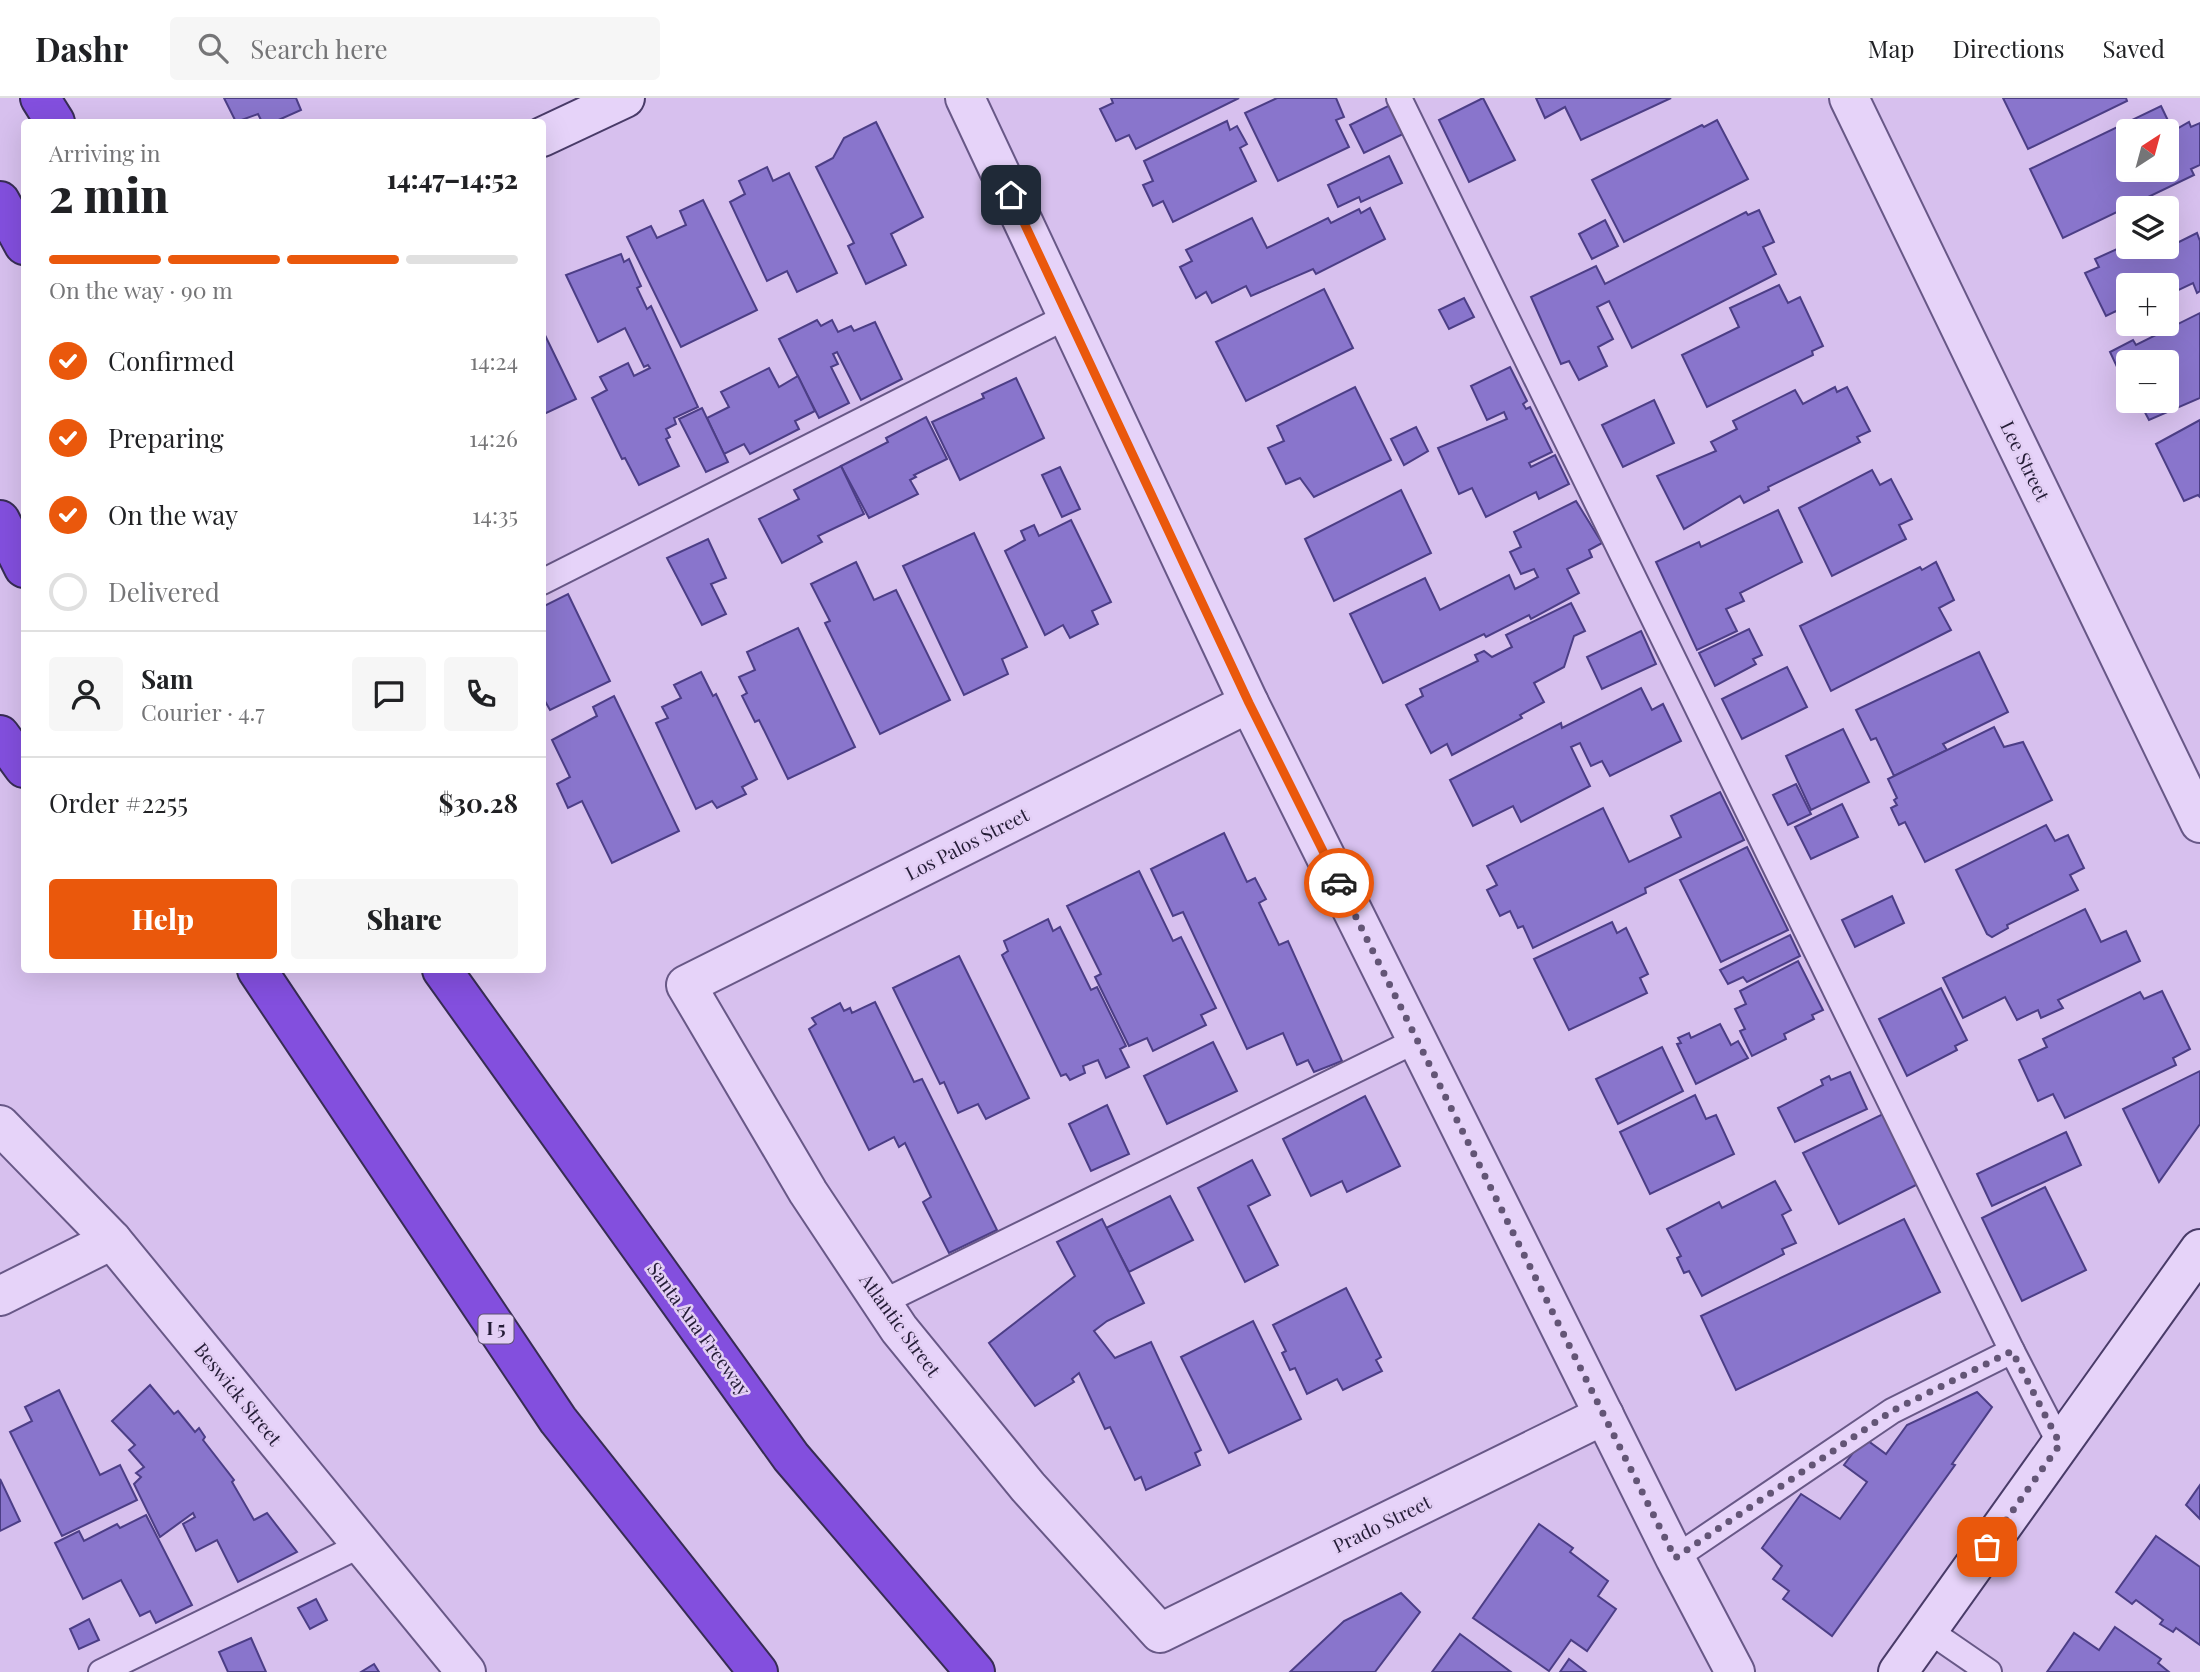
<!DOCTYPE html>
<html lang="en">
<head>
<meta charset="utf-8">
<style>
	:root { --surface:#fff; --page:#f6f6f6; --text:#202124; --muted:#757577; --line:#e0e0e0; --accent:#ea580c }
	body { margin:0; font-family:"Playfair Display",serif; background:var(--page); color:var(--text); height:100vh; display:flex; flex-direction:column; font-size:26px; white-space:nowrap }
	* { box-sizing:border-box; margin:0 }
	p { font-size:23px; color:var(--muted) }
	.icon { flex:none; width:38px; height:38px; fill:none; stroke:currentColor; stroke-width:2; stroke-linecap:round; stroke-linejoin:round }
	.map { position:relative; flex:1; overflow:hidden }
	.side { position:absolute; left:21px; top:21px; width:525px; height:854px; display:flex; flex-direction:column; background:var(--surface); border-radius:7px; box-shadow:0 7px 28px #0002 }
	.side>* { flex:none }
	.needle { width:46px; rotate:36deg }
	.fabs { position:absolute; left:2116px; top:21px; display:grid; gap:14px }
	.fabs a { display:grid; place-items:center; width:63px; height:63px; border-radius:7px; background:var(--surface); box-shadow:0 7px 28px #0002; font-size:35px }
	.pin { position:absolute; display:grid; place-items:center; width:60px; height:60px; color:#fff; margin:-30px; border-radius:14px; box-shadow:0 4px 10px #0006 }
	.courier { position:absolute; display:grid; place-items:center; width:70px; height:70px; margin:-35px; border:5px solid #ea580c; border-radius:50%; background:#fff; color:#222; box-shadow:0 2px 9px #0007 }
	.overview em { font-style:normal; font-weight:800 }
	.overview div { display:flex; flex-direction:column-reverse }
	.overview { display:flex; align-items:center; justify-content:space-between; height:119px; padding:0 28px }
	h1 { font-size:46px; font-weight:800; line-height:52px }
	.bar { display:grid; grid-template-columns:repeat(4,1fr); gap:10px 7px; align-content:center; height:84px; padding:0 28px }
	.bar i { height:9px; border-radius:5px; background:var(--line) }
	.bar .selected { background:var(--accent) }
	.bar p { grid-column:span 4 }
	.line { display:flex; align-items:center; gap:18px; padding:0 28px; border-top:2px solid var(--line) }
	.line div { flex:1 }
	.round { display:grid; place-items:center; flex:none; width:74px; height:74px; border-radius:7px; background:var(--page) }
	ol { padding:0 28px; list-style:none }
	li { display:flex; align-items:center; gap:21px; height:77px }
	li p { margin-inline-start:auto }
	li .icon { padding:7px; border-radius:50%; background:var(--accent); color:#fff; stroke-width:4 }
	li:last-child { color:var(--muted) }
	li i { width:38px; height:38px; border:4px solid var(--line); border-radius:50% }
	.button { display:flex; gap:14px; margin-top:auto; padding:14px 28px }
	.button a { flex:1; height:80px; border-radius:7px; background:var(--accent); color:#fff; font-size:28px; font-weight:800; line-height:80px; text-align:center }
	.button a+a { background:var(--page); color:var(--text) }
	header { display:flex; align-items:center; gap:42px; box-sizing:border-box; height:98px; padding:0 35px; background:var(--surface); border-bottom:2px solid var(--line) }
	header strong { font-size:33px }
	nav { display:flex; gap:38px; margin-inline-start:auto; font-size:24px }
	.search { width:490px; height:63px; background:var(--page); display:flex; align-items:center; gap:18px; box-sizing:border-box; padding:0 24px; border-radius:7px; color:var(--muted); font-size:26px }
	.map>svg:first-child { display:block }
	.building { fill:#8975cc; stroke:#4c3e86; stroke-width:2; fill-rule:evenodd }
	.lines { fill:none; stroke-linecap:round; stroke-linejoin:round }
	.lane-casing { stroke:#685887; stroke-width:28 }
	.street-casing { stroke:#685887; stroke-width:42 }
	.secondary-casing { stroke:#493b68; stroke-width:42 }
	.highway-casing { stroke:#372c54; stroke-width:42 }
	.lane { stroke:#e6d3f9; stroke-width:24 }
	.street { stroke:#e6d3f9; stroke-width:38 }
	.secondary { stroke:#e6d3f9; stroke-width:38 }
	.highway { stroke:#834fde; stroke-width:38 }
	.done { stroke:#635576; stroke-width:7; stroke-dasharray:0 12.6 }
	.route { stroke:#ea580c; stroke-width:9 }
	.labels { text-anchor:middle; stroke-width:5; stroke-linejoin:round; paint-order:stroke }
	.shield { fill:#e3cff5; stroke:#5d526f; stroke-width:2 }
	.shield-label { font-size:18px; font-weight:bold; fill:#241c36 }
	.street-label { font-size:19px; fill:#241c36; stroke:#e3cff5 }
</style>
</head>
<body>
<header>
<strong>Dashr</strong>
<div class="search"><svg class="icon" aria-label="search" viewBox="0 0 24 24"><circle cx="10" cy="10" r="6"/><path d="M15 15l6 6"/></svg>Search here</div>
<nav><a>Map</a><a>Directions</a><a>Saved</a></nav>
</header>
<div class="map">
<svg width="2200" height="1574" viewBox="0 0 2200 1574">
	<rect width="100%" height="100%" fill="#d7c0ee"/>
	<g class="building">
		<path d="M224,0H296L301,12L274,24H262L258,16L236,24Z"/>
		<path d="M1111,0H1239L1136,51L1129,37L1116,43L1100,11L1113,5Z"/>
		<path d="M1277,0H1336L1344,19L1336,22L1349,49L1278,83L1245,15Z"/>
		<path d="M1483,0L1515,62L1469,84L1439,22Z"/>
		<path d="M1536,0H1671L1581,42L1565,9L1545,20Z"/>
		<path d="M2003,0H2126L2127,3L2028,51Z"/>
		<path d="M1390,7L1403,36L1364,55L1350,27Z"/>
		<path d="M2161,8L2173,33L2189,24L2191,29L2200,25V67L2191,71L2194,77L2063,140L2030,71ZM2128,33H2166V72H2128Z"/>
		<path d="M1717,22L1748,81L1624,144L1592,82L1702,27L1704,29Z"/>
		<path d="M1227,23L1230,32L1237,28L1247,46L1240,50L1256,83L1173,124L1163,103L1153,108L1143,87L1153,83L1144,63Z"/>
		<path d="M876,24L923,119L891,136L906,167L866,186L848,148L854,145L816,69L833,60L844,40Z"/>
		<path d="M1389,58L1402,85L1361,104L1359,99L1338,109L1328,87Z"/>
		<path d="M767,69L773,83L789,75L837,175L797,194L787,173L767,183L730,104L745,96L739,83Z"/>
		<path d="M703,102L757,212L681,249L627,139L651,128L657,140L686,127L680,113Z"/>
		<path d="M1370,110L1385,141L1316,176L1313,171L1251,198L1246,188L1212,205L1206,194L1196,200L1180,169L1192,163L1186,152L1252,120L1267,150L1328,120L1331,125L1359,111L1361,115Z"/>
		<path d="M1759,112L1774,144L1763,149L1776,176L1632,250L1609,203L1597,209L1613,241L1598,249L1607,268L1579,282L1569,263L1561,266L1531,199L1596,168L1605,186L1746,114L1748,117Z"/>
		<path d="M1605,122L1618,148L1592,161L1579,136Z"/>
		<path d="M2166,127L2177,145L2197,135L2200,143V193L2197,195L2193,185L2166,198V187H2128V217L2121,221L2116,213L2106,218L2085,175L2099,169L2095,161L2128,146V149H2166Z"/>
		<path d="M621,156L624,164L629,161L641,188L637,190L647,211L651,208L698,309L674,320L676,326L666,331L670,339L666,341L679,368L639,387L625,360L622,361L592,300L607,292L600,279L628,265L634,278L650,270L648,267L644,269L625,230L598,244L566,177Z"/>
		<path d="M1779,187L1788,205L1800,199L1823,248L1812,253L1813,257L1707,309L1682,257L1739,229L1730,210Z"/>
		<path d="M1324,191L1353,250L1246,303L1216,244Z"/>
		<path d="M1464,200L1474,219L1449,231L1439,212Z"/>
		<path d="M2200,215V300L2149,322L2139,303H2166V264H2128L2126,288L2110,254L2133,242L2136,247Z"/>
		<path d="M817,222L821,228L832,222L838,234L851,228L854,233L875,224L902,281L861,302L837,254L833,256L838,266L831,269L849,305L819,320L779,241Z"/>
		<path d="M542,231L576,301L542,317Z"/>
		<path d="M1510,269L1527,303L1523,306L1526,311L1530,309L1552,354L1529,365L1531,369L1555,357L1569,386L1539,401L1536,394L1486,419L1472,390L1459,396L1438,350L1507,321L1504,314L1487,322L1471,288Z"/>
		<path d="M769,270L779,289L798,278L815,313L795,323L799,331L750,356L744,346L724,356L707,320L729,309L721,294Z"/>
		<path d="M1016,280L1044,340L960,382L932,324L984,300L982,296Z"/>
		<path d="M1355,289L1391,362L1314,399L1300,380L1286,386L1268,350L1284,343L1277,328Z"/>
		<path d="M1835,289L1837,294L1847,289L1870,333L1857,339L1860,344L1768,389L1769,392L1744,405L1740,398L1684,431L1657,378L1716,353L1711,344L1737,331L1733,323L1795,292L1803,306Z"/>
		<path d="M1654,302L1674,345L1623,369L1602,327Z"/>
		<path d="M702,310L728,364L706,374L679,321Z"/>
		<path d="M926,319L947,361L914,377L916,379L910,382L918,396L869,420L841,368L888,344L886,340Z"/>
		<path d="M2200,322V399L2198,397L2184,403L2156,346Z"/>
		<path d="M1416,329L1428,353L1404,367L1391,341Z"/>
		<path d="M841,368L864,416L818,438L822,444L782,465L759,421L799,401L794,392Z"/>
		<path d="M1060,369L1080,411L1062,419L1042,377Z"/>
		<path d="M1872,372L1880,387L1891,381L1912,421L1899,427L1906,441L1832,478L1799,410Z"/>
		<path d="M1401,392L1431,455L1334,503L1305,441Z"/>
		<path d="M1576,403L1602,445L1589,452L1592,459L1567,471L1579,495L1531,521L1529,517L1486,539L1484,536L1383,585L1350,516L1425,480L1440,512L1509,477L1515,491L1538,479L1534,471L1521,476L1510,454L1521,449L1514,434Z"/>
		<path d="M1778,412L1802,464L1740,495L1744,503L1726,511L1737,533L1697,552L1656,464L1699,444L1701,449Z"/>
		<path d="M1071,422L1111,504L1092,513L1098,526L1070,540L1063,527L1045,537L1005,453L1025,442L1021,433L1034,427L1039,438Z"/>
		<path d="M974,435L1027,549L1002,561L1008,576L964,597L903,468Z"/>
		<path d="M708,441L726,480L711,486L726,516L702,527L667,460Z"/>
		<path d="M856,464L874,502L896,492L950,602L880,636L825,525L830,523L811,486Z"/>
		<path d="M1936,464L1954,502L1939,510L1951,532L1831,593L1800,528L1920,469L1922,472Z"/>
		<path d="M568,496L610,583L550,612L542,598V509Z"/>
		<path d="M1571,505L1585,533L1574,538L1564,569L1534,585L1544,604L1520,617L1522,620L1452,657L1447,646L1431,655L1406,607L1423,598L1420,591L1478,563L1475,557L1484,553L1492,559L1512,549L1506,537Z"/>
		<path d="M798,530L855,649L788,681L759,622L755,624L742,598L747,595L739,579L755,572L747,554Z"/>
		<path d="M1749,531L1762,557L1753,561L1756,566L1715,588L1699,555Z"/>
		<path d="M1641,533L1656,566L1602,591L1587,559Z"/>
		<path d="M1979,554L2008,614L1943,646L1947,652L1894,678L1876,640L1871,642L1856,612Z"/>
		<path d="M1787,569L1807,609L1742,641L1722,601Z"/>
		<path d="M701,574L713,598L716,596L757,681L742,689L746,696L717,710L712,703L696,711L656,625L668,620L662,609L681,600L674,587Z"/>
		<path d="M1641,590L1652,612L1663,606L1681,643L1610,678L1602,663L1591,668L1580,645L1571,649L1590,688L1521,724L1513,708L1473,728L1450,682L1561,625L1562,630Z"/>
		<path d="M614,598L679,733L612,765L582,703L568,710L557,686L570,679L552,642L597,618L593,609Z"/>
		<path d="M1994,629L2004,649L2023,644L2052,702L1925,764L1905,724L1899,727L1891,710L1897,707L1894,702L1897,700L1888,681Z"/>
		<path d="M1843,631L1869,684L1811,712L1786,658Z"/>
		<path d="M1796,686L1811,716L1788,727L1773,697Z"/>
		<path d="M1720,694L1744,742L1645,790L1646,795L1533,850L1523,828L1518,830L1510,813L1500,818L1487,792L1497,787L1487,768L1603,710L1629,764L1681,739L1671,718Z"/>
		<path d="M1842,706L1858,739L1811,761L1795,729Z"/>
		<path d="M2046,727L2055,743L2068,737L2084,770L2070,777L2078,792L2007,827L2008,830L1992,839L1987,836L1956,772Z"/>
		<path d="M1224,735L1247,784L1255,780L1266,801L1259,805L1279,847L1288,843L1342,963L1314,974L1308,962L1297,967L1283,935L1247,951L1183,814L1173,818L1151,771Z"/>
		<path d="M1747,749L1788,832L1721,864L1680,782Z"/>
		<path d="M1139,773L1173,843L1181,839L1216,910L1201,917L1206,927L1153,953L1147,940L1129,948L1095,879L1101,876L1067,808Z"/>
		<path d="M1892,798L1904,825L1855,849L1842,822Z"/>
		<path d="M2085,811L2101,844L2126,833L2140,863L2058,902L2063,910L2041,920L2038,912L2017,922L2005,899L1963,920L1943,880Z"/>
		<path d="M1048,821L1053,833L1060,829L1091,892L1097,889L1126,948L1120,951L1129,969L1106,980L1098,962L1083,968L1085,975L1070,982L1066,976L1061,978L1002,857L1008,853L1004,843Z"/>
		<path d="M1612,824L1617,835L1626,830L1648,876L1640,880L1647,895L1569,932L1534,861Z"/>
		<path d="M1790,837L1800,858L1747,884L1743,879L1728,886L1720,872Z"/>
		<path d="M959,858L1029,1000L986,1021L978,1006L958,1015L944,984L940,986L893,890Z"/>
		<path d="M1798,863L1823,912L1812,917L1814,921L1784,936L1786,941L1752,958L1740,933L1745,931L1735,911L1746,906L1740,893Z"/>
		<path d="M1941,890L1967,942L1955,948L1957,952L1907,978L1879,921Z"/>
		<path d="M2162,893L2190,951L2173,960L2176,967L2065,1020L2053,996L2038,1003L2019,962L2047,949L2043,941L2140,894L2144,901Z"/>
		<path d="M875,904L914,984L922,981L997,1132L949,1155L923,1104L931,1099L905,1045L899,1049L894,1039L869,1052L809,931L816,926L812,920L840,905L844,913L850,910L852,915Z"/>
		<path d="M1720,926L1731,947L1738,943L1748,960L1696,986L1677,946L1681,945L1678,940L1689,935L1691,940Z"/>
		<path d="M1213,944L1237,993L1167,1026L1144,978Z"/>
		<path d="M1662,949L1683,993L1618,1026L1596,981Z"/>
		<path d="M2200,973V1026L2159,1084L2123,1011Z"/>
		<path d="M1850,974L1867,1011L1795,1044L1778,1010L1823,987L1821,982L1829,978L1831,982Z"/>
		<path d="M1695,997L1706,1021L1716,1017L1734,1056L1650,1096L1620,1034Z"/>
		<path d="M1365,998L1400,1068L1347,1094L1342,1083L1311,1098L1283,1041Z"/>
		<path d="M1107,1007L1129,1056L1091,1073L1069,1026Z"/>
		<path d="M1885,1015L1920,1085L1839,1126L1803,1055Z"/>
		<path d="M2066,1034L2081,1067L1992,1108L1977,1076Z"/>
		<path d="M1252,1062L1270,1097L1248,1108L1278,1167L1245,1184L1198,1090Z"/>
		<path d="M1775,1083L1791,1112L1782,1117L1796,1145L1782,1151L1784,1156L1702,1198L1689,1173L1684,1175L1677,1160L1681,1158L1667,1131L1719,1104L1722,1110Z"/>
		<path d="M2045,1089L2086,1172L2022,1203L1982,1120Z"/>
		<path d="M1170,1098L1193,1142L1129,1174L1106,1130Z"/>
		<path d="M1102,1121L1144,1205L1107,1223L1094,1233L1115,1260L1151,1244L1201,1352L1195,1355L1200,1367L1146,1392L1141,1379L1135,1382L1110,1329L1105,1331L1079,1275L1072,1281L1074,1284L1035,1308L989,1245L1075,1178L1057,1144Z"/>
		<path d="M1904,1121L1940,1194L1736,1292L1701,1218Z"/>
		<path d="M1346,1190L1381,1259L1376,1262L1382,1273L1343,1292L1337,1281L1307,1296L1295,1270L1290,1272L1282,1255L1286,1253L1273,1227Z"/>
		<path d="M1253,1223L1301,1321L1229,1355L1181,1259Z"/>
		<path d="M150,1287L174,1316L178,1313L195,1334L199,1330L205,1339L203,1342L234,1382L232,1384L254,1422L267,1415L297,1454L238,1484L217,1442L196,1453L183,1426L195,1419L193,1415L160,1439L134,1386L141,1379L136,1375L144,1369L129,1352L135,1347L112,1323Z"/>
		<path d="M59,1292L100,1377L120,1367L137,1402L62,1438L10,1334L32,1323L25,1309Z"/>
		<path d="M1977,1294L1992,1309L1952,1366L1955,1367L1832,1538L1783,1501L1789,1493L1773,1481L1782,1468L1762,1450L1801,1396L1840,1421L1867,1384L1844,1367L1864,1340L1886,1356L1907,1327Z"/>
		<path d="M0,1381L20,1423L0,1433Z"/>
		<path d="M2200,1387V1421L2186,1407Z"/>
		<path d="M146,1417L192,1507L156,1525L150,1513L140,1518L121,1482L83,1501L55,1445L79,1433L84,1443L117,1426L120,1430Z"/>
		<path d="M1539,1426L1573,1450L1570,1454L1608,1483L1598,1498L1616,1511L1587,1553L1571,1542L1549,1573L1473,1520Z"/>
		<path d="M2156,1438L2200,1469V1547L2176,1530L2173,1534L2160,1526L2163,1522L2136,1502L2132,1506L2116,1494Z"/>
		<path d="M1401,1495L1420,1514L1375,1574H1290L1344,1523Z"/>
		<path d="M316,1501L327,1522L310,1531L298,1510Z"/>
		<path d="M89,1521L99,1542L79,1551L70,1531Z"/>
		<path d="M2115,1529L2161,1561L2158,1565L2169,1574H2047L2074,1535L2099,1552Z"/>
		<path d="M1460,1536L1511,1574H1432Z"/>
		<path d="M251,1540L266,1574H228L219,1554Z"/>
		<path d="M1569,1561L1586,1574H1560Z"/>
		<path d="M374,1566L379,1574H361Z"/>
	</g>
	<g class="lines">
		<g class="lane-casing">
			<g id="lane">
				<path d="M1399,0L2012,1253L2060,1346"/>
				<path d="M542,484L1068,218"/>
				<path d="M881,1205L1417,942"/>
				<path d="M1675,1460L1892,1313L2012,1253"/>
				<path d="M1928,1532L1989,1574"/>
				<path d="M101,1574L361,1447"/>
			</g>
		</g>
		<g class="street-casing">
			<g id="street">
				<path d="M965,0L1249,605L1675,1460L1735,1574"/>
				<path d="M1849,0L2200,725"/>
				<path d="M1249,605L686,887L808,1094L899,1231L1028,1389L1160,1535L1604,1317"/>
				<path d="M0,1027L112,1142L466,1574"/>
				<path d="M0,1198L112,1142"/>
			</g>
		</g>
		<g class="secondary-casing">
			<g id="secondary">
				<path d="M542,39L625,0"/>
				<path d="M1898,1574L2200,1151"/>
			</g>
		</g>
		<g class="highway-casing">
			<g id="highway">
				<path d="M40,0L55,24"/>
				<path d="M0,103L24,147"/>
				<path d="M0,422L24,470"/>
				<path d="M0,637L24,670"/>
				<path d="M257,872L558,1322L758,1574"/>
				<path d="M442,872L791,1359L975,1574"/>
			</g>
		</g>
		<use href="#lane" class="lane"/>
		<use href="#street" class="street"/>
		<use href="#secondary" class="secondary"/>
		<use href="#highway" class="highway"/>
	</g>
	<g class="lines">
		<path class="done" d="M1339,785L1675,1460L1892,1313L2012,1253L2060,1346L1987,1449"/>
		<path class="route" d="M1011,97L1249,605L1339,785"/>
	</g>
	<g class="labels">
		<rect class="shield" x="478.5" y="1216.5" width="35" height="29" rx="5"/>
		<g class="shield-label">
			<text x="496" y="1237">I 5</text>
		</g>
		<g class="street-label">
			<text transform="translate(2025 363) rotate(64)" y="7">Lee Street</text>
			<text transform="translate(967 746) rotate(-27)" y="7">Los Palos Street</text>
			<text transform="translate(900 1227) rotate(54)" y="7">Atlantic Street</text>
			<text transform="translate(699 1231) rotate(54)" y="7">Santa Ana Freeway</text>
			<text transform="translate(238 1296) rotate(51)" y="7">Beswick Street</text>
			<text transform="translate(1382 1426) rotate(-26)" y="7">Prado Street</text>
		</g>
	</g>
</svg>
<div class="fabs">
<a><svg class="needle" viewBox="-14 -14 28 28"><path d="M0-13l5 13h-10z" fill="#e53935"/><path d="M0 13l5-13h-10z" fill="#757577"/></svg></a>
<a><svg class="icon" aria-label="layers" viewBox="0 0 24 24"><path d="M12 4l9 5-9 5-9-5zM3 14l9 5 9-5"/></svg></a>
<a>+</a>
<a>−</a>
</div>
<div class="pin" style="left:1987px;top:1449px;background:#ea580c"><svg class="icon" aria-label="bag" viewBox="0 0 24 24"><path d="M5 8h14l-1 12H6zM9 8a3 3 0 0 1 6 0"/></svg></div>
<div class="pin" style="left:1011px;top:97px;background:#1f2937"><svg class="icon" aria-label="home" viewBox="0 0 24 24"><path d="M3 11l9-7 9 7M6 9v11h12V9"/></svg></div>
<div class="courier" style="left:1339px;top:785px"><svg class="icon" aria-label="car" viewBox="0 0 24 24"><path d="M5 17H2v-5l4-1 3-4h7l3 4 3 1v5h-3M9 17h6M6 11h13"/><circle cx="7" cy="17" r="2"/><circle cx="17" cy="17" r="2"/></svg></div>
<section class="side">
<div class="overview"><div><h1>2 min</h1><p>Arriving in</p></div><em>14:47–14:52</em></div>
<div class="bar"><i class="selected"></i><i class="selected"></i><i class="selected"></i><i></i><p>On the way · 90 m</p></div>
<ol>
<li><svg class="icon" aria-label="check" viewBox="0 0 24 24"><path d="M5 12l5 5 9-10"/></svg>Confirmed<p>14:24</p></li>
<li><svg class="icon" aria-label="check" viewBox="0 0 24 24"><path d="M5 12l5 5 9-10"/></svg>Preparing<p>14:26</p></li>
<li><svg class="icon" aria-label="check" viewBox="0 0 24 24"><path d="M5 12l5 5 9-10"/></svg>On the way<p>14:35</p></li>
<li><i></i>Delivered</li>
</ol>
<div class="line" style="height:126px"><a class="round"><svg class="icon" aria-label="person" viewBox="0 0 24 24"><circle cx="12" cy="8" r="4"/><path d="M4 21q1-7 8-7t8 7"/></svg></a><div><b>Sam</b><p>Courier · 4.7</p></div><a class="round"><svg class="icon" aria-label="chat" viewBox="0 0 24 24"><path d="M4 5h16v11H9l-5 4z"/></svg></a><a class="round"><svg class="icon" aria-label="phone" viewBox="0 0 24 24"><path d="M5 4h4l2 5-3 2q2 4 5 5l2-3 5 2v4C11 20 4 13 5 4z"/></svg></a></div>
<div class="line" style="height:91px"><div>Order #2255</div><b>$30.28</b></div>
<div class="button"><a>Help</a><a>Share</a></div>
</section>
</div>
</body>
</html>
